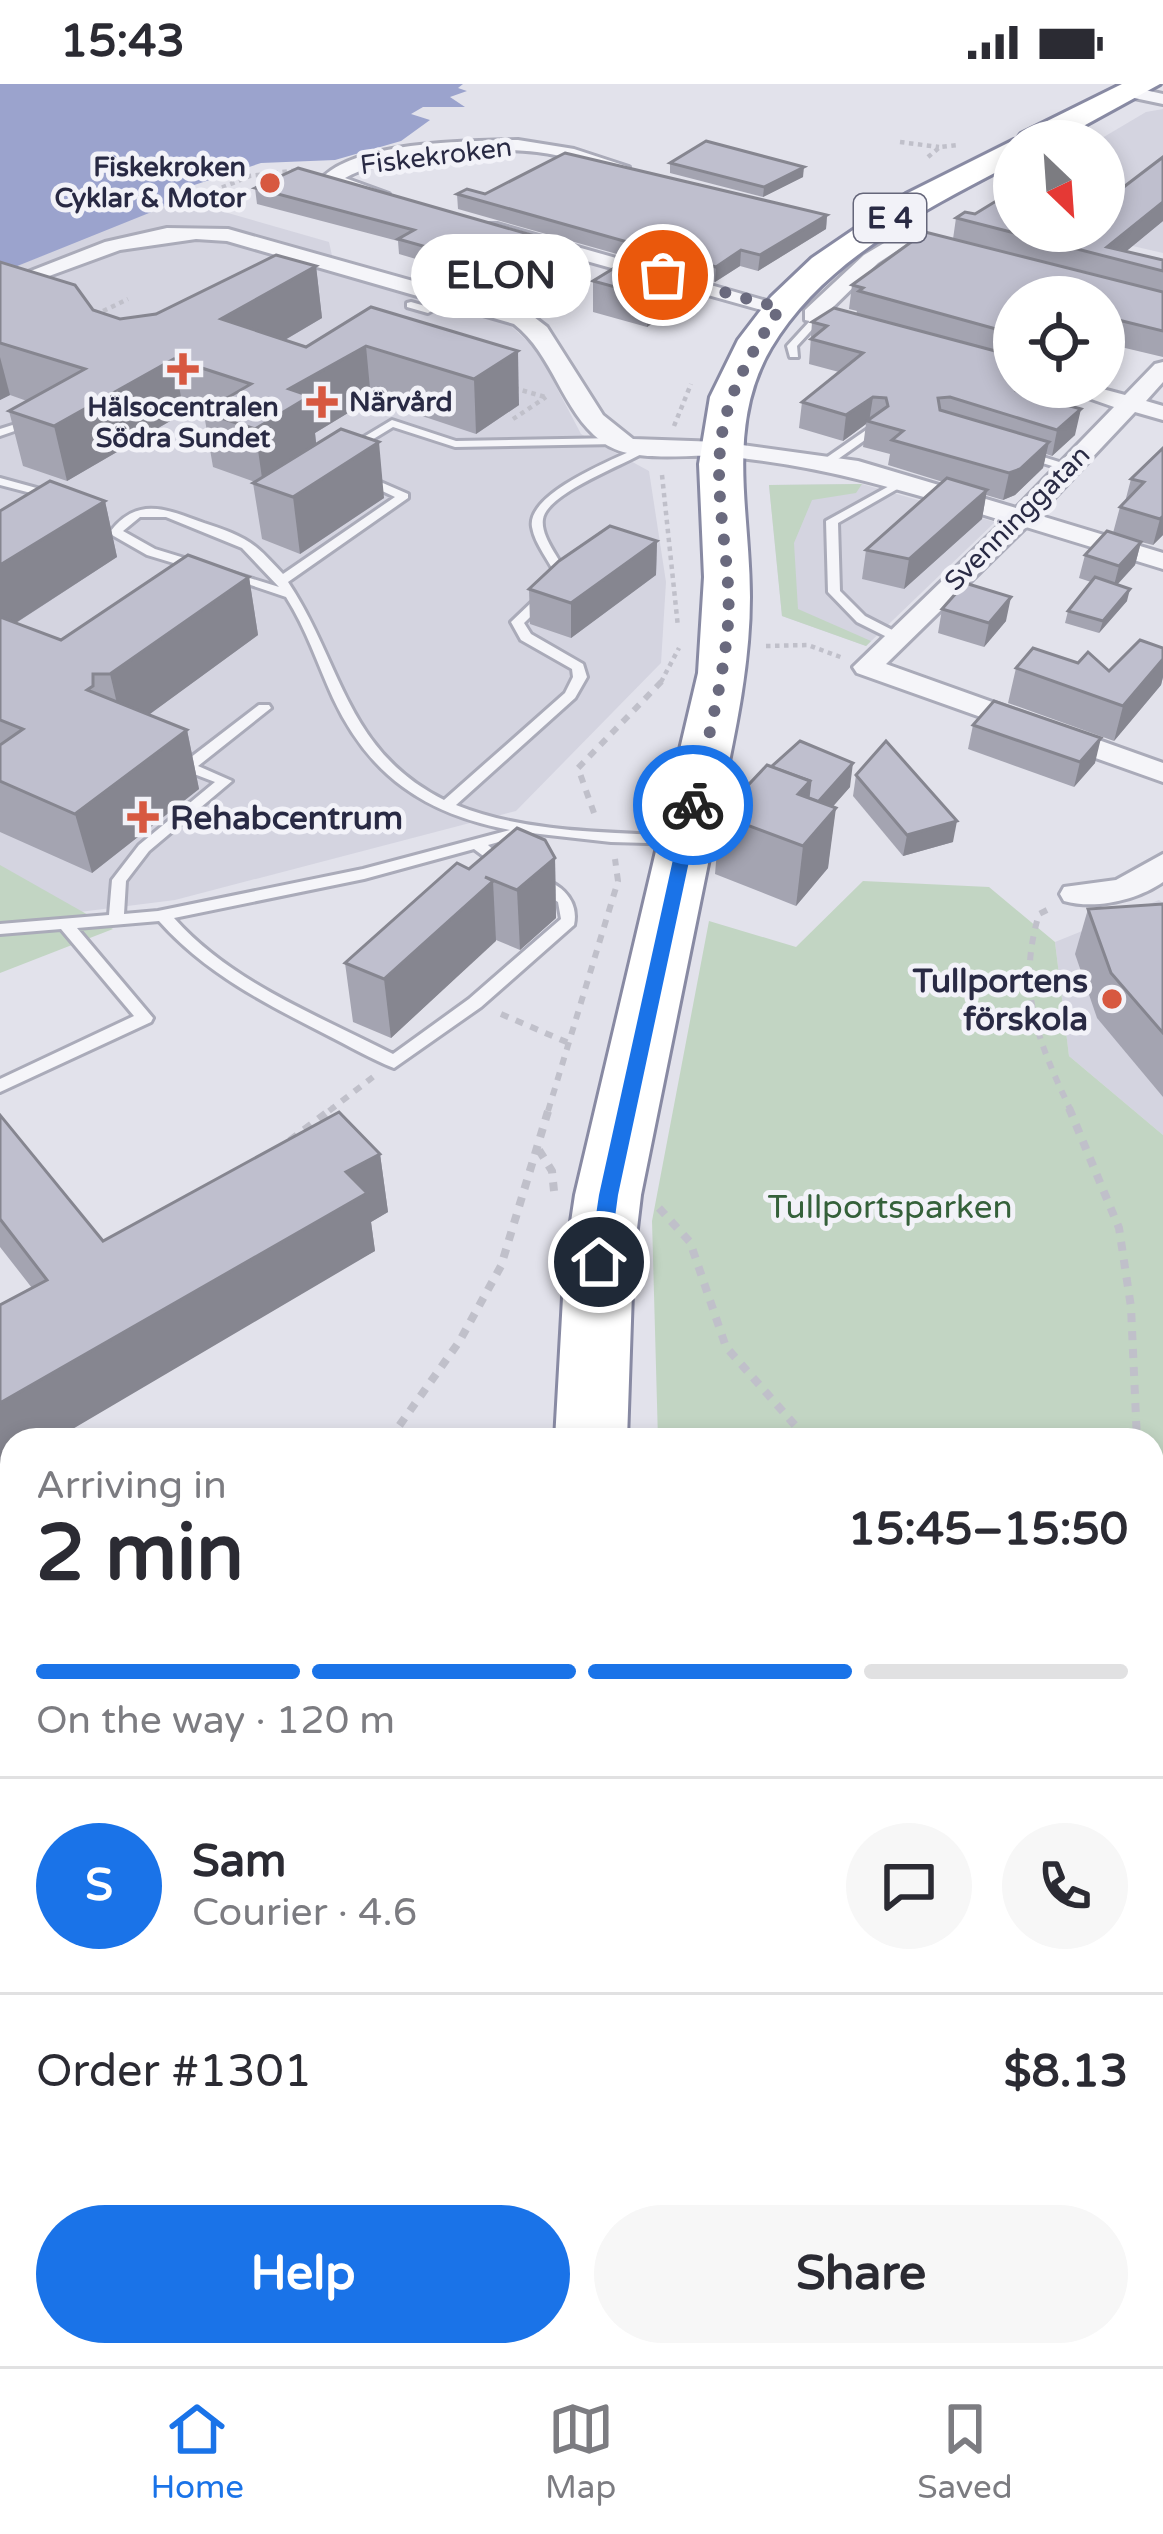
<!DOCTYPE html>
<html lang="en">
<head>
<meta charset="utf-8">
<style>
	:root { --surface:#fff; --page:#f7f7f7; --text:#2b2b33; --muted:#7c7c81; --line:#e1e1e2; --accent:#1a73e8 }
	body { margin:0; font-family:"Varela Round",sans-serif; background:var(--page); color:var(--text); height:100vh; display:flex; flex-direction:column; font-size:45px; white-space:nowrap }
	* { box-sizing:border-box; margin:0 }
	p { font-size:39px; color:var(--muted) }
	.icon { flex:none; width:66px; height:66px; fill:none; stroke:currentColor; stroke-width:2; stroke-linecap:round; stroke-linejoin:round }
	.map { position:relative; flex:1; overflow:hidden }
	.sheet { position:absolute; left:0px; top:1344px; width:1164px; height:939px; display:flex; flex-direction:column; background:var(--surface); border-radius:36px 36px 0 0; box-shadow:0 6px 18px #0003 }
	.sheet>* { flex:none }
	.needle { width:78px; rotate:155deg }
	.tools { position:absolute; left:993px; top:36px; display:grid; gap:24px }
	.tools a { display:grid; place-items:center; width:132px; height:132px; border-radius:50%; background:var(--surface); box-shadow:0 6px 18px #0003; font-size:60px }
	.pin { position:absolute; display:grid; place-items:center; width:102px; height:102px; color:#fff; margin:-51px; border:6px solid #fff; border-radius:50%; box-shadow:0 3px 12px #0007 }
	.courier { position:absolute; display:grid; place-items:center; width:120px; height:120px; margin:-60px; border:9px solid #1a73e8; border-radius:50%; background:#fff; color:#222; box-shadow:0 3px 15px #0007 }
	.bubble { position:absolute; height:84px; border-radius:42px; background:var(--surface); box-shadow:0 6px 18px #0003; font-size:39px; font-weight:800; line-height:84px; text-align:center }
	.headline em { font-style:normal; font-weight:800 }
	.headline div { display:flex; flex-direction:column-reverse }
	.headline { display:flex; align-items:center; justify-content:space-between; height:204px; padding:0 36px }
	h1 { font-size:78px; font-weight:800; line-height:90px }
	.bar { display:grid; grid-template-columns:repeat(4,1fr); gap:18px 12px; align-content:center; height:144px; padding:0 36px }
	.bar i { height:15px; border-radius:9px; background:var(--line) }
	.bar .selected { background:var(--accent) }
	.bar p { grid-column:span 4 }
	.line { display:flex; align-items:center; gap:30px; padding:0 36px; border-top:3px solid var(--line) }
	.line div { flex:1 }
	.round { display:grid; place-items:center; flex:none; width:126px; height:126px; border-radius:63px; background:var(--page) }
	.button { display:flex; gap:24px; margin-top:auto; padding:24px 36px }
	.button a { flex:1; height:138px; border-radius:72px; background:var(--accent); color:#fff; font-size:48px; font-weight:800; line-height:138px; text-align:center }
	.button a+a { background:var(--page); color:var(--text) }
	.status { display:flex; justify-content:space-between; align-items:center; height:84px; padding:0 60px; background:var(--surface); direction:ltr }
	.status svg { height:33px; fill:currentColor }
	.tabs { display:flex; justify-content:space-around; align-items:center; height:168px; border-top:3px solid var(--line); background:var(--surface); font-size:33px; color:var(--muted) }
	.tabs a { display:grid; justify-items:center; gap:6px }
	.tabs .selected { color:var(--accent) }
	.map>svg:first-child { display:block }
	.built { fill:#d4d4e0 }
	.green { fill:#c2d5c3 }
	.water { fill:#9ba3cd }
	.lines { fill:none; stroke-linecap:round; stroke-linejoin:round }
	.lane-casing { stroke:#aaabb9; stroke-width:6 }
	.street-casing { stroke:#aaabb9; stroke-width:6 }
	.highway-casing { stroke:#888aa3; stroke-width:6 }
	.path-far3 { stroke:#c0c0ca; stroke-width:4.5; stroke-dasharray:4.5 4.5; stroke-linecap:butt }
	.path-far2 { stroke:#c0c0ca; stroke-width:6; stroke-dasharray:8 8; stroke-linecap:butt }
	.path-far1 { stroke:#c0c0ca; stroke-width:8; stroke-dasharray:9 9; stroke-linecap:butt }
	.path { stroke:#c0c0ca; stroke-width:10; stroke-dasharray:12 12; stroke-linecap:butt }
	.lane { fill:#f5f5f9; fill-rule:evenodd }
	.street { fill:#f5f5f9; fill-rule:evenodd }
	.highway { fill:#fff; fill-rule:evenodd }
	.wall { fill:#a4a4b1 }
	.shaded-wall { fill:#868690 }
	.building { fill:#bfbfce; stroke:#868690; stroke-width:3 }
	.route { fill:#1a73e8 }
	.done { stroke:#6a6a7e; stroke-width:12; stroke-dasharray:0 21.6 }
	.poi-dot { fill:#d75840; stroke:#f2f2f8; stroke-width:4.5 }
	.labels { text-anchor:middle; stroke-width:10; stroke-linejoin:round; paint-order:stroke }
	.far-street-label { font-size:27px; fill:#292a44; stroke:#f2f2f8 }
	.far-poi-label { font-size:27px; font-weight:bold; fill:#292a44; stroke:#f2f2f8; text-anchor:end }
	.shield { fill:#f2f2f8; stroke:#65667a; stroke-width:3 }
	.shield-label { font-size:30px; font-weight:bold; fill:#292a44 }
	.poi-label { font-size:33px; font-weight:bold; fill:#292a44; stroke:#f2f2f8; text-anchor:start }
	.park-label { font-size:33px; fill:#35613a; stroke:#f2f2f8 }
</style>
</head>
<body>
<div class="status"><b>15:43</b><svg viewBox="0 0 49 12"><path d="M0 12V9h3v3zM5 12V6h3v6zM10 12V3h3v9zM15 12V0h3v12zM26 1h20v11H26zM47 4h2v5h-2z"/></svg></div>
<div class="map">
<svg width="1163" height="2282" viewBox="0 0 1163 2282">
	<rect width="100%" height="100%" fill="#e2e2eb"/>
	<g class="built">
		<path d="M1163,25V169L1068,147H1104V57H1097L1146,28Z"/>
		<path d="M179,115L329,158L336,190L486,231L512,243L537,266L581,350L649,387L666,498L661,579L516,727L175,816L0,838V189Z"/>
		<path d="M862,400L995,438L866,562L782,532L769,401Z"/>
		<path d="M1159,816L1163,819V1051L1069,972L1055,858Z"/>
	</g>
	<g class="green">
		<path d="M862,400L856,409L812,416L794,459L798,525L871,557L866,562L782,532L769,401Z"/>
		<path d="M0,781L113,845L0,889Z"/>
		<path d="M863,797L989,803L1055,858L1069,972L1163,1051V2128L1152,2147V1356H658L652,1137L709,837L796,863Z"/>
		<path d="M822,2271H1079L1072,2282H827Z"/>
	</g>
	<path class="water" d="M0,0H463L458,4L467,7L450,13L465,23H423L411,30L430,36L401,57L335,76L261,79L179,106V115L154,127L0,189Z"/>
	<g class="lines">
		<g class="lane-casing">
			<g id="lane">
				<path d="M411,218L432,224L433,226L428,229L407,223V219Z"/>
				<path d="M809,229H817L819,238L797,262L798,273H790L787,262L809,238Z"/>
				<path d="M392,336L456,357L617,354L623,357L617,360L455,363L393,343L352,368L342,366Z"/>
				<path d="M25,337L31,340L29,342L0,352V345Z"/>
				<path d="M872,342L882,344L831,380H823V376Z"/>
				<path d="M642,362L652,364C630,379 547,408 543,435C540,454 563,478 569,495L524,539L531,550L583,580L587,593L575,614L456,721C526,749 605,748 680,752L687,757L685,760L611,758L531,749L488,761L512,783L505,788L474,765L364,795L174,834C232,899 317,931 393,970L469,915L561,835L558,818L530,800V794C556,794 580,814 574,841L481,923L394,984C371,975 349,962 327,951C266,920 205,889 159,837L77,844L153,934L151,938L0,1008V995L134,932L61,845L0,850V840L109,831L112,796L139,761L215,698L168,680V674L186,677L259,621H269L271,624L198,682L232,697L149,767L126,797L124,830L158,827L363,785L510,746C426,730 370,693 333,614C318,581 306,544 286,513L221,491L227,487L279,503L242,464L166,433H140L123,447L155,465L204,480L206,483L200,487L147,471L112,451L110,448C138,411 168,426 204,439C222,445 241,451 256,463C266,471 274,481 283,490L395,413L361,397V393H369L408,410V414L288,498C343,581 345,666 444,716L565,609L573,593L572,585L521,556L511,538L557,494C550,477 535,461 532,443C526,409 617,374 642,362Z"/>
				<path d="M1021,366L1072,382L1074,384L1068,387L1017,371V367Z"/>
				<path d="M0,394L62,411L64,413L58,416L0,401Z"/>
				<path d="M902,395L908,398L906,400L838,439L840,507L865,532L902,551V557L897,558L857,538L828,508L826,437Z"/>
				<path d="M12,1537V1559L0,1565V1543Z"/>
			</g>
		</g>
		<g class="street-casing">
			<g id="street">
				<path d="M1131,3L1163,10V20L1125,12V4Z"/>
				<path d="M518,56L574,65L629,83L619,89C592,82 565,71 537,68C487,62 389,69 345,94L389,110V118L382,120L331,105L324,92C362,57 468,57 518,56Z"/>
				<path d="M483,140H497L791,224L780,231L772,229L483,148Z"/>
				<path d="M167,144L228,145L530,230L547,243L603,331L633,355L720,358L858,377L1016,424L1114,323L1057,303H1095L1125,311L1155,280L1163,278V298L1146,317L1163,322V336L1135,328L1038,431L1163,469V485L1026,443L886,580L1163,679V698L857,589L853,583L1004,437C909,408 817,379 717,372C682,370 630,380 601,357C562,327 553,270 514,240L227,157L196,155L120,166L0,210V199L105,158Z"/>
				<path d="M901,149L968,171L958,177L904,162L878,179L828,228L878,242V252L805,236V226L864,171Z"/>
				<path d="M1163,770V798C1137,816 1096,826 1064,817L1060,810L1064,803L1116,796Z"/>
			</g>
		</g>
		<g class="highway-casing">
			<g id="highway">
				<path d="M1122,0H1160L1056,57H1016L1021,50Z"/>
				<path d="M1014,56V79C927,124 823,176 771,264C725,342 750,427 750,513C750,595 729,674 713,755C689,873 665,992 641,1111L633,1178L627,1356H555L565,1178L575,1111L698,589L704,493L699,380L710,313L738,256L771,213L812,174L906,110Z"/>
				<path d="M633,2271H805L809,2282H634Z"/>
			</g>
		</g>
		<g class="path-far3">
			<path d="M900,58L939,63"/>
			<path d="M928,73L940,63L957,61"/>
			<path d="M172,124L250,92L300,86"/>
			<path d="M95,231L128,215"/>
			<path d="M514,304L545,313"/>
			<path d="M513,335L546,313"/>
			<path d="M674,342L691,300"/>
			<path d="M662,391L678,543"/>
			<path d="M766,562L808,561L843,574"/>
			<path d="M661,598L679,564"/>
		</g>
		<g class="path-far2">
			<path d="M594,729L578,684L664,595"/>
			<path d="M1047,826L1039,830C1016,907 1038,957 1071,1027"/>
			<path d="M501,930L571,960"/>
			<path d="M329,1027L373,993"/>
			<path d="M548,1027L618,797L615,775"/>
		</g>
		<g class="path-far1">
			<path d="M1069,1024L1119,1144L1131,1223L1137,1356"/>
			<path d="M290,1057L333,1024"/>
			<path d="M539,1066L552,1087L554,1107"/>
			<path d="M659,1124L690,1158L726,1263L808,1356"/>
			<path d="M389,1356L459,1258L501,1182L549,1024"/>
		</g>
		<g class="path">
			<path d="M0,1633L12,1625"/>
			<path d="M1152,1744L1163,1763"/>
			<path d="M1152,1822L1163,1800"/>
			<path d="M861,2282L865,2271"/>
		</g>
		<use href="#lane" class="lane"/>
		<use href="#street" class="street"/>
		<use href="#highway" class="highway"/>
	</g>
	<g class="wall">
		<path d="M1163,73V137L1126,167L1163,176V273L1104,259V213H1014V303L1034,312L1075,351L1052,372L1046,370L1043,384L1015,411L1003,416L986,411L982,435L904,505L862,495L866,466L943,398L888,381L890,370L863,363L866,340L843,357L799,344L802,318L839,288L809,280L812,238L856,230L857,227L849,225L852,201L953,155L956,134L975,130L1104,147Z"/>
		<path d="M670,79L803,93L763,113L670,89Z"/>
		<path d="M255,104L542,154L543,169L494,198L399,170L398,157L257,120Z"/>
		<path d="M457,110H485L827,131L826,145L758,187L740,182L715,198L695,192L694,212L647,243L593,228V197L631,174L458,125Z"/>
		<path d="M0,178L93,226L120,235L156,230L316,182L322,234L285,256L306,263L371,223L519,321L476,350L371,315L315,349L316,360L384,414L300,470L262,455L253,399L255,398L213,383L205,336L184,329L67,397L23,382L9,327L27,317L10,311L0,316Z"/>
		<path d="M1163,364V451L1153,461L1141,458L1135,481L1117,501L1127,517L1099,549L1065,539L1068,527L1091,498L1079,494L1085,471L1113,449L1120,423L1125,418L1131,395Z"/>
		<path d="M105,417L117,473L16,539L61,556L249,493L258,551L148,631L187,646L199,705L92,789L0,748V427Z"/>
		<path d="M657,457L656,491L571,554L530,540L529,505Z"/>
		<path d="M942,525L1006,537L984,563L938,549Z"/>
		<path d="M1163,564V593L1161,601L1114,657L1008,619L1016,584L1078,579L1109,587Z"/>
		<path d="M973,641L1095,679L1074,703L968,665Z"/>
		<path d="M856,691L953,758L903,772L853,712Z"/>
		<path d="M850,703L832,723L828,784L796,822L715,790L720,731Z"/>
		<path d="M555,774L556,834L520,866L496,856L391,954L353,938L345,879L469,785Z"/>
		<path d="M1163,820V1013L1097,934L1075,870L1088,825Z"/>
		<path d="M0,1031L103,1157L380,1070L388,1128L371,1138L375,1167L12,1356V1381L0,1388L32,1204L0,1163Z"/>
	</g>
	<g class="shaded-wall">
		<path d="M804,83L803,93L763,113L764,103Z"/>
		<path d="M1163,118V137L1117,175L1107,163Z"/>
		<path d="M827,131L826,145L758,187L760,171Z"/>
		<path d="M542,154L543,169L494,198V182Z"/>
		<path d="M741,166L740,182L715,198L716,183Z"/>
		<path d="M696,181L694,212L647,243L648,212Z"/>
		<path d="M316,182L322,234L230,288L221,235Z"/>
		<path d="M1110,234L1104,259V239Z"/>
		<path d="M366,262L371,315L315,349L317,367L263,401L255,345L289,305Z"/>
		<path d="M518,267L519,321L476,350L474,295Z"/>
		<path d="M0,273L10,311L0,316Z"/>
		<path d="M174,275L184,329L67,397L54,342Z"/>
		<path d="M1021,303H1044L1012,332L1017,307Z"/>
		<path d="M873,313L869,338L867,337L866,340L843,357L846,331Z"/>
		<path d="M1081,325L1075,351L1052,372L1057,346Z"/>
		<path d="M379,358L384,414L300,470L293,413Z"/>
		<path d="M1049,358L1043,384L1015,411L1003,416L1009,389Z"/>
		<path d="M987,406L982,435L904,505L909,475Z"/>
		<path d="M105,417L117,473L0,549V481Z"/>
		<path d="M1163,432V451L1153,461L1160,435Z"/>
		<path d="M657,457L656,491L571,554V519Z"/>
		<path d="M1141,458L1135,481L1113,505L1119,482Z"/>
		<path d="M249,493L258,551L124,649L110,590Z"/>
		<path d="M1130,505L1127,517L1099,549L1103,537Z"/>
		<path d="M1011,513L1006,537L984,563L989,539Z"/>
		<path d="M1163,575V593L1161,601L1114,657L1123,622Z"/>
		<path d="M187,646L199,705L92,789L75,730Z"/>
		<path d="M1101,654L1095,679L1074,703L1080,678Z"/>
		<path d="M853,679L850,703L815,743L818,718Z"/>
		<path d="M810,697L802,757L798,710Z"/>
		<path d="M836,724L828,784L796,822L803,762Z"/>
		<path d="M957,737L953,758L903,772L907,751Z"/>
		<path d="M555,774L556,834L520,866L517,806Z"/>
		<path d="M493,797L496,857L391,954L384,895Z"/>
		<path d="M380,1070L388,1128L371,1138L375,1167L54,1356H12V1381L0,1388V1319L346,1088Z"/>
		<path d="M0,1734L12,1754V1761L0,1740Z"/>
		<path d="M44,2271H57L63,2282H50Z"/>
	</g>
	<g class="building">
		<path d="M706,57L804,83L764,103L670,79Z"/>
		<path d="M565,69L827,131L760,171L741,166L716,183L457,110L467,105L485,110Z"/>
		<path d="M1163,73V118L1107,163L1163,176V187L956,134L965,128L975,130L1001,114L1014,117V147H1104V118Z"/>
		<path d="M298,84L542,154L494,182L398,155L414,146L255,104Z"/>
		<path d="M925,148L1163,208V247L1110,234L1104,239V213H1014V250L859,207L863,204L852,201Z"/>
		<path d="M642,167L696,181L648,212L593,197Z"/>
		<path d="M276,171L316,182L221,235L306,263L371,223L518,267L474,295L366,262L289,305L310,312L255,345L203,328L251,300L174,275L54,342L9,327L85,285L0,259V178L75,201L93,226L120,235L156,230Z"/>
		<path d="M834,224L1014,272V303H1021L1017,307L1081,325L1057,346L950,313L938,314L940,326L1049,358L1020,385L1009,389L892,356L903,347L867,337L888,322L886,314L873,313L846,331L802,318L863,269L811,255L827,242L812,238Z"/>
		<path d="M341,345L379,358L293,413L253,399Z"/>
		<path d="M1163,364V432L1160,435L1120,423L1144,398L1131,395Z"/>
		<path d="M947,394L987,406L909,475L866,466Z"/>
		<path d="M50,397L105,417L0,481V427Z"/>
		<path d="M610,442L657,457L571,519L529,505L559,477Z"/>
		<path d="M1107,447L1141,458L1119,482L1085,471Z"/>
		<path d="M188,471L249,493L110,590H93V602L87,606L187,646L75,730L0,697V661L23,645L0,636V533L61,556Z"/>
		<path d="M1095,493L1130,505L1103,537L1068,527Z"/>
		<path d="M965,499L1011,513L989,539L942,525Z"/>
		<path d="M1140,556L1163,564V575L1123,622L1016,584L1033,564L1078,579L1088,568L1109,587Z"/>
		<path d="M994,617L1101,654L1080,678L973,641Z"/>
		<path d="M800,657L853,679L818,718L808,714L810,697L771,683Z"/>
		<path d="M886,657L957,737L907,751L856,691Z"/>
		<path d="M767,681L810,697L798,710L836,724L803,762L720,731Z"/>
		<path d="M517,744L545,756L555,774L517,806L485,793L493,797L384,895L345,879L457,779L469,785Z"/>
		<path d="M1163,820V949L1111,889L1088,825Z"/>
		<path d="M339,1028L380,1070L346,1088L367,1109L0,1319V1221L47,1196L0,1135V1031L103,1157Z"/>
		<path d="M0,1740L12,1761V2013L0,1990Z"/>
		<path d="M12,2232V2271H44L50,2282H0V2242Z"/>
	</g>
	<path class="route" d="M693,716L701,721L618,1111L609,1178L599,1186L589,1178L599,1111L685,721Z"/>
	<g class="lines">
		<path class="done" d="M663,191L780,224C752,267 724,313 720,366C715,424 732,482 728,540C723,602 706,661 693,721"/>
	</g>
	<g class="poi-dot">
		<circle cx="270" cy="99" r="12"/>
		<path d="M177 267h12v12h12v12h-12v12h-12v-12h-12v-12h12z"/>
		<path d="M316 300h12v12h12v12h-12v12h-12v-12h-12v-12h12z"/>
		<path d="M137 715h12v12h12v12h-12v12h-12v-12h-12v-12h12z"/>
		<circle cx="1112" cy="915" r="12"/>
	</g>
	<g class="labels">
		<g class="far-street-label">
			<text transform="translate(436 72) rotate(-7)" y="9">Fiskekroken</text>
			<text transform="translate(1017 434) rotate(-45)" y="9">Svenninggatan</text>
		</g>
		<g class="far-poi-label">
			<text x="246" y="92">Fiskekroken<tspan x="246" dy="31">Cyklar &amp; Motor</tspan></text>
			<text x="349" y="327" text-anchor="start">Närvård</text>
			<text x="183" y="332" text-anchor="middle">Hälsocentralen<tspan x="183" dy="31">Södra Sundet</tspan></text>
		</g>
		<rect class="shield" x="854" y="110" width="72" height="48" rx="9"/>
		<g class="shield-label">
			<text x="890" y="144">E 4</text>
		</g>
		<g class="poi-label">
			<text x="170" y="745">Rehabcentrum</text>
			<text x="1088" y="908" text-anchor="end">Tullportens<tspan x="1088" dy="38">förskola</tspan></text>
		</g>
		<g class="park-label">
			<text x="890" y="1134">Tullportsparken</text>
		</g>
	</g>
</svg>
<div class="tools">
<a><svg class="needle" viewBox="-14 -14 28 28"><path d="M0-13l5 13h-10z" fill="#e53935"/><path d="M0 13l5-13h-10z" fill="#7c7c81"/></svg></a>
<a><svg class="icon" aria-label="locate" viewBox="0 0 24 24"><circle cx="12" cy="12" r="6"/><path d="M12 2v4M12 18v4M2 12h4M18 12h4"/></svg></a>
</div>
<div class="pin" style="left:663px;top:191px;background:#ea580c"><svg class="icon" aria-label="bag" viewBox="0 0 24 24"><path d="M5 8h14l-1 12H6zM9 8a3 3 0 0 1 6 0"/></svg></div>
<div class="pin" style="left:599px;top:1178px;background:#1f2937"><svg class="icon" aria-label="home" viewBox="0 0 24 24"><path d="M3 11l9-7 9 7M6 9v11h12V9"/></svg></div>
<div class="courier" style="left:693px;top:721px"><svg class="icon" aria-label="bike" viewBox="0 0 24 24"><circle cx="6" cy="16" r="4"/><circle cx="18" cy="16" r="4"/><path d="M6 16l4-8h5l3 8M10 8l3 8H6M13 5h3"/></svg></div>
<div class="bubble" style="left:411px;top:150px;width:180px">ELON</div>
<section class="sheet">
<div class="headline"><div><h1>2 min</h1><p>Arriving in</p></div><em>15:45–15:50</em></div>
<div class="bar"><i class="selected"></i><i class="selected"></i><i class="selected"></i><i></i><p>On the way · 120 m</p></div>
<div class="line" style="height:216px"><b class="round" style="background:var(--accent);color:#fff">S</b><div><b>Sam</b><p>Courier · 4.6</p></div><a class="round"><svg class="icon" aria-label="chat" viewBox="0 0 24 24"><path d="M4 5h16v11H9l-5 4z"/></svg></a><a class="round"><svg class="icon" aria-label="phone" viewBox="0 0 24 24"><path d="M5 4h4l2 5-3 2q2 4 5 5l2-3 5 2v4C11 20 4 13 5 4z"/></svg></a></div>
<div class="line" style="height:156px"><div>Order #1301</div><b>$8.13</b></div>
<div class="button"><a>Help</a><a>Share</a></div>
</section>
</div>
<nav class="tabs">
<a class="selected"><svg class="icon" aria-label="home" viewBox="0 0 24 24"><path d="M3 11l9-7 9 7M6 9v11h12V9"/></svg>Home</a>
<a><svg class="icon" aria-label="map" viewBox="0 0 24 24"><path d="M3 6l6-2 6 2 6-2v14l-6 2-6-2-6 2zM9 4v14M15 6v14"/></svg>Map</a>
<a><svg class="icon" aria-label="saved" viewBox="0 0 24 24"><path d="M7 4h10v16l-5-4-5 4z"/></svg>Saved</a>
</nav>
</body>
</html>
